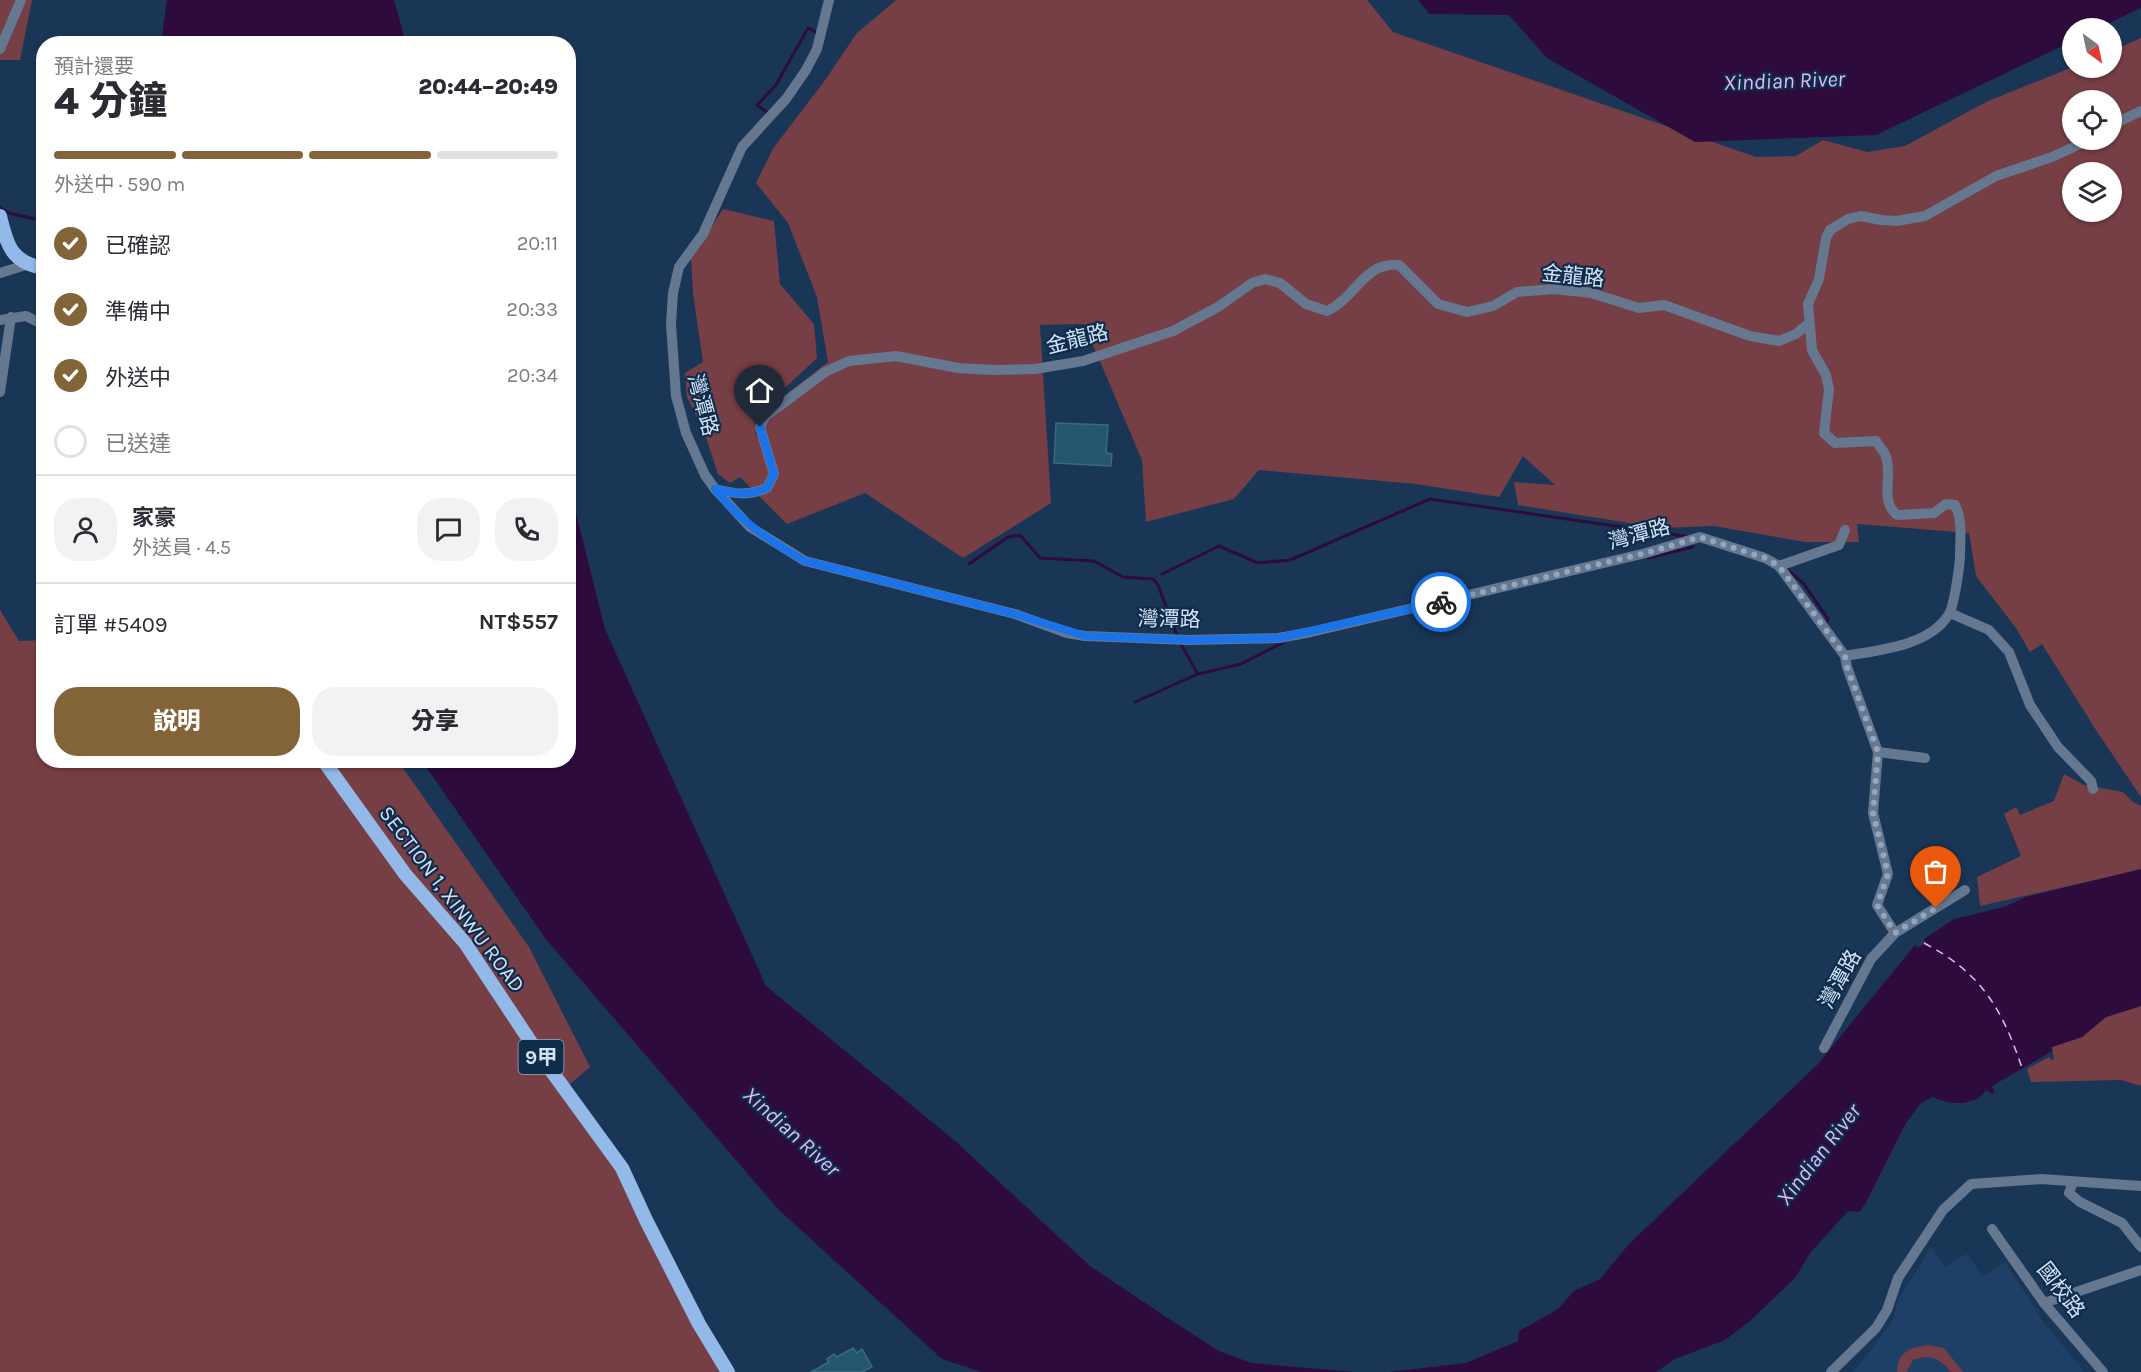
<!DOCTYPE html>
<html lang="zh-TW">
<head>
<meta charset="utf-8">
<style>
	:root { --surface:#fff; --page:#f2f2f3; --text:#2b2b33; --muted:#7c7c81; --line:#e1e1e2; --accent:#836338 }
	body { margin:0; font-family:Karla,"Noto Sans TC",sans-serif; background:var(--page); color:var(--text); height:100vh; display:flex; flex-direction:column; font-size:22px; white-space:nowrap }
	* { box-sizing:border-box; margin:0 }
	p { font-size:20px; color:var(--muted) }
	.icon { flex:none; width:33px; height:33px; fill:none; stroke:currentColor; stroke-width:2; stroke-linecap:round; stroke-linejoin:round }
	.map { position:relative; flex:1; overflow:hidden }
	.details { position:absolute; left:36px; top:36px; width:540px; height:732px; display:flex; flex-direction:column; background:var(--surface); border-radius:24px; box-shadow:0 2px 4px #0004 }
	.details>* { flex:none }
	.needle { width:39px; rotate:147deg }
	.buttons { position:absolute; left:2062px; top:18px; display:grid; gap:12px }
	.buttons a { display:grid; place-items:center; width:60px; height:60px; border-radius:50%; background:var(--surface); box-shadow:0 2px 4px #0004; font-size:30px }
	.pin { position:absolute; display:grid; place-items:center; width:51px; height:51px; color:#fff; margin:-62px -26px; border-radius:50% 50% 50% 0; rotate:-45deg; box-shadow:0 0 6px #0007 }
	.pin .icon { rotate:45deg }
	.courier { position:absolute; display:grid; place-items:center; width:60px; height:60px; margin:-30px; border:4px solid #1a73e8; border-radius:50%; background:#fff; color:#222; box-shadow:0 2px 8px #0007 }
	.summary em { font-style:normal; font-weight:800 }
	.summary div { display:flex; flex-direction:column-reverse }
	.summary { display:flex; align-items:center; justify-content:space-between; height:102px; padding:0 18px }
	h1 { font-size:39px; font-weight:800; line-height:45px }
	.bar { display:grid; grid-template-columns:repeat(4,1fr); gap:9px 6px; align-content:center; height:72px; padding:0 18px }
	.bar i { height:8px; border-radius:4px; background:var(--line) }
	.bar .current { background:var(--accent) }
	.bar p { grid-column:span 4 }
	.line { display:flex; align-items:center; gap:15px; padding:0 18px; border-top:2px solid var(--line) }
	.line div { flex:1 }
	.round { display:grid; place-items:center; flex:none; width:63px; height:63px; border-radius:24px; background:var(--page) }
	ol { padding:0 18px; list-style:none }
	li { display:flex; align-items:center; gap:18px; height:66px }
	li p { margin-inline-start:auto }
	li .icon { padding:6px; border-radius:50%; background:var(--accent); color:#fff; stroke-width:4 }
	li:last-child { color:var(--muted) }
	li i { width:33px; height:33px; border:3px solid var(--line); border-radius:50% }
	.primary-button { display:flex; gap:12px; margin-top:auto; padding:12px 18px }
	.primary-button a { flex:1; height:69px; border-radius:24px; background:var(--accent); color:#fff; font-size:24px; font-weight:800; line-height:69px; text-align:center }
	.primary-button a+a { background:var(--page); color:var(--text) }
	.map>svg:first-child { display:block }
	.built { fill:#1f4066 }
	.green { fill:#763e45; fill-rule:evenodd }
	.water { fill:#2d0b3d }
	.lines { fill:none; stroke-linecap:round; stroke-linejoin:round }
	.stream { stroke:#2d0b3d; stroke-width:3 }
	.ferry { stroke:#e0b7f8; stroke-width:1.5; stroke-dasharray:8 6; stroke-linecap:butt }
	.building { fill:#24566f; stroke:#396a84; stroke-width:1.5 }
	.minor { stroke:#65788f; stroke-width:10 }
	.major { stroke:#92b9e8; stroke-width:14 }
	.done { stroke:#92a6c0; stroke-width:6; stroke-dasharray:0 10.8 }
	.route { stroke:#1a73e8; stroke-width:8 }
	.labels { text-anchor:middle; stroke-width:4.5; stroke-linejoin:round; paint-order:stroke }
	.shield { fill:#0f2c4b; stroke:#98acc4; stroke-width:1.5 }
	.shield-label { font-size:20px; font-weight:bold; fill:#d2e3f8 }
	.street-label { font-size:21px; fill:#d2e3f8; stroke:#0f2c4b }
	.water-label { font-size:22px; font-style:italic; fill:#e0b7f8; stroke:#0f2c4b }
</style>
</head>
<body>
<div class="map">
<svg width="2141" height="1372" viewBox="0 0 2141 1372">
	<rect width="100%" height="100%" fill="#1a3657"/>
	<path class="built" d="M1931,1247L1944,1267L1967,1254L1983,1277L2005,1262L2044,1323L2085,1372H1852L1866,1357L1892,1321L1899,1299Z"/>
	<g class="green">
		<path d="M0,0H32L20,60H0Z"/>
		<path d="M896,0H1367L1393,32L1756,157L1796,156L1823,140L1867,152L1905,146L1988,101L2073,67L2112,68V51L2141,38V797L2096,730L2042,644L2030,652L2016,628L1976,576L1969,533L1857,524L1859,542H1805L1714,526L1660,528L1518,505L1514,482L1555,485L1523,456L1499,497L1416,484L1259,470L1234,499L1146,522L1142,460L1084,324L1040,325L1051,503L963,558L865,493L787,524L740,477L730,483L718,474L705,434L687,397L685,373L703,362L693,293L691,258L723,209L774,221L780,284L814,324L817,358L754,417L756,437L771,406L828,362L817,297L788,223L756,183L774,147L823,83L857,33ZM2073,100H2112V140H2073ZM2073,172H2112V212H2073Z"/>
		<path d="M0,610L19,641L43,640L44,760L398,761L529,947L590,1067L561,1092L627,1177L731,1372H0Z"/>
		<path d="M2064,774L2084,785L2123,792L2133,802L2141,806V873L2135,871L1980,906L1977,877L2021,856L2004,814L2016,807L2020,815L2054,801Z"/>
		<path d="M2141,1006V1086L2121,1080L2031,1082L2027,1069L2049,1057L2051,1060L2054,1059L2052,1047L2082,1037L2106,1017Z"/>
		<path d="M1929,1345L1944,1348L1963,1372H1951C1939,1358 1931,1354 1913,1360L1906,1372H1897C1898,1351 1911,1347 1929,1345Z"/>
	</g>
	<g class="water">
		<path d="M167,0H394L406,43H161Z"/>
		<path d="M1418,0H2141V8L2099,28H2073V41L1876,135L1695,142L1547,58L1509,15L1429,14Z"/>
		<path d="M569,485L605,629L766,986L954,1140L1090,1266L1160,1313L1219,1351L1251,1363L1354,1372H981L942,1359L777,1208L545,938L422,761L568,760Z"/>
		<path d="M2141,869V1006L2106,1017L2082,1037L2052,1047V1051L1992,1086L1995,1092L1992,1094L1986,1090C1976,1107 1947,1105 1933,1097L1921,1103L1906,1123L1866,1203L1859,1212L1848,1211L1811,1252L1795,1278L1750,1321L1725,1340L1675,1359L1656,1372H1388L1466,1363L1518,1341L1519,1331L1558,1309L1574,1291L1600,1279L1629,1244L1818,1064L1915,945L1918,948L1926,943L1924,939L1954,919L2004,907L2026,897Z"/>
	</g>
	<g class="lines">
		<g class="stream">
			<path d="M768,113L757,105L776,85L808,28L816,32"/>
			<path d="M0,208L9,213L44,221"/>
			<path d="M1648,558L1693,547"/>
			<path d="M969,564L1008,537L1020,535L1040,558L1094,561L1123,577L1153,579L1158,585L1178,638"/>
			<path d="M1786,568L1804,584L1828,619L1825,625"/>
			<path d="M1162,574L1219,546L1258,563L1290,560L1430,499L1690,537"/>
			<path d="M1181,644L1198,674"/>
			<path d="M1135,702L1198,674L1241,664L1286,641"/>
		</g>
		<path class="ferry" d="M1924,943C1982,973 2003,1010 2023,1071"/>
	</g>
	<g class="building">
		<path d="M1056,423L1108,425L1106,453L1112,454L1111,466L1054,463Z"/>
		<path d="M853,1348L857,1353L862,1349L872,1367L862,1372H811L829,1362L827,1359L834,1354L837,1357Z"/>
	</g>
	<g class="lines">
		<g class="minor">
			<path d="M829,0L817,49L806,70L786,99L742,147L703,234L679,267L673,293L671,324L676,396L686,433L705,475L715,489L750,527L805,561L1015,614L1067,633L1085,636L1188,640L1279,638L1311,632L1646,553L1700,537L1765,558L1779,566L1845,656L1847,667L1878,752L1873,813L1888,874L1877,905L1895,933"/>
			<path d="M0,49L21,0"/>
			<path d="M2112,125L2141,111"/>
			<path d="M0,273L26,265"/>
			<path d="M0,320L26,316L44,325"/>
			<path d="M0,392L11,317"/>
			<path d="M715,489C735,494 748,496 767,488L774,474L760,427L765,417L825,372L849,361L896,356L958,368L993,370L1035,369L1083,361L1173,331L1218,307L1252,283L1265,279L1280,283L1306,304L1327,311C1356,298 1363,262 1399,265L1438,304L1467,312L1493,306L1517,292L1554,289L1591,293L1639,308L1664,305L1750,336L1779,341L1796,334L1809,323"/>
			<path d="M1779,566L1839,545L1845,530"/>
			<path d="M1950,613L1989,630L2009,652L2030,705L2058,747L2091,781L2093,789"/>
			<path d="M1845,656C1879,650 1930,646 1949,614C1954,606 1960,565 1960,555C1960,539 1963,520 1955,505L1946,504L1934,513L1897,515C1879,500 1893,477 1886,457C1885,452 1879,446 1876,441L1835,443L1824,433L1829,389L1826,375L1812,350L1808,304L1819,279L1826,238L1830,230L1848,219L1861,216L1881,220L1896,221L1925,216L1996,176L2052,157L2089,140"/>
			<path d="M1878,752L1925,758"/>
			<path d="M1824,1048L1871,959L1895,933L1965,890"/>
			<path d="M2073,1182L2069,1193L2080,1202L2122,1223L2141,1247"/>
			<path d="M1992,1229L2044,1303L2103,1372"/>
			<path d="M2044,1303L2141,1270"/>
			<path d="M1831,1372L1876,1328L1887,1310L1898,1278L1943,1210L1971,1184L2041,1179L2141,1186"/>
		</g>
		<g class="major">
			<path d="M0,216C7,246 12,263 44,268"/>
			<path d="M323,760L405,874L465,943L534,1047L622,1168L646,1220L699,1324L728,1372"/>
		</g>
	</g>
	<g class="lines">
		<path class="done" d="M1441,602L1646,553L1700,537L1765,558L1779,566L1845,656L1847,667L1878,752L1873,813L1888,874L1877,905L1895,933L1936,908"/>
		<path class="route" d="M760,427L774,474L767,488C748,496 735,494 715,489C742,523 768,540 805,561L1015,614L1085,636L1188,640L1279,638L1441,602"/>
	</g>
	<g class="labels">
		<rect class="shield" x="518.5" y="1040" width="45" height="34" rx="4.5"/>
		<g class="shield-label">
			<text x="541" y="1064">9甲</text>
		</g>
		<g class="street-label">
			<text transform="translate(1573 276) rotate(6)" y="7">金龍路</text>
			<text transform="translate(1077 339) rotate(-14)" y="7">金龍路</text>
			<text transform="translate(703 405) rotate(75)" y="7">灣潭路</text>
			<text transform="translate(1639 534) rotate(-15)" y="7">灣潭路</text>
			<text transform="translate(1169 619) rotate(1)" y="7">灣潭路</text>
			<text transform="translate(452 899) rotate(53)" y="7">SECTION 1, XINWU ROAD</text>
			<text transform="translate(1840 979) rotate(-61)" y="7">灣潭路</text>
			<text transform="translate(2061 1290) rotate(53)" y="7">國校路</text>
		</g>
		<g class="water-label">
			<text transform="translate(1784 80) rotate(-2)" y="8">Xindian River</text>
			<text transform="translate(792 1131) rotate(42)" y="8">Xindian River</text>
			<text transform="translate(1818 1154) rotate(-52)" y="8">Xindian River</text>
		</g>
	</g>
</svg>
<div class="buttons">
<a><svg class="needle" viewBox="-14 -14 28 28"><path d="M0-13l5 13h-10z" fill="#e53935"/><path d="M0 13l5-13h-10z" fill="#7c7c81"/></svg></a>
<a><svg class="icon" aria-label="locate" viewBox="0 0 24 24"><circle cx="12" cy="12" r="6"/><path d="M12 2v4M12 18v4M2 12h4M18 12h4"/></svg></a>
<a><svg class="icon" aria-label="layers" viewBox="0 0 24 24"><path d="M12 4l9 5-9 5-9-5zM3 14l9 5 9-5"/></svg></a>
</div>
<div class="pin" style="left:1936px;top:908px;background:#ea580c"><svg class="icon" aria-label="bag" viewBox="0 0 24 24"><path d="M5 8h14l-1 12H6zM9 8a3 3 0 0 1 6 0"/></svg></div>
<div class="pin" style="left:760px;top:427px;background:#1f2937"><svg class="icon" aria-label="home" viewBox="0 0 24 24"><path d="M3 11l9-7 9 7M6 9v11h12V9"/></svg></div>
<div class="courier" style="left:1441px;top:602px"><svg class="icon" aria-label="bike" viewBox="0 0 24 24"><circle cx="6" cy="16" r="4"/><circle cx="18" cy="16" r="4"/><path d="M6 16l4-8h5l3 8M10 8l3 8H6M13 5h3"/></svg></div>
<section class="details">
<div class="summary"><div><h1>4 分鐘</h1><p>預計還要</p></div><em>20:44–20:49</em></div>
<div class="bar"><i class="current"></i><i class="current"></i><i class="current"></i><i></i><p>外送中 · 590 m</p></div>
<ol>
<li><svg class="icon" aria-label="check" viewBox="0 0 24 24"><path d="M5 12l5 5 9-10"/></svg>已確認<p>20:11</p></li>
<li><svg class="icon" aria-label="check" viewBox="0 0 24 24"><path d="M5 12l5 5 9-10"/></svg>準備中<p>20:33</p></li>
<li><svg class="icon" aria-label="check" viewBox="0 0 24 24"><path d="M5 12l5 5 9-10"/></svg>外送中<p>20:34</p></li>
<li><i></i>已送達</li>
</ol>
<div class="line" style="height:108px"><a class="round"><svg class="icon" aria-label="person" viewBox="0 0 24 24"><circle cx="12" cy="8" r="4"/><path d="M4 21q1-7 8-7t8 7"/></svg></a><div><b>家豪</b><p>外送員 · 4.5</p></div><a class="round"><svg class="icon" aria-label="chat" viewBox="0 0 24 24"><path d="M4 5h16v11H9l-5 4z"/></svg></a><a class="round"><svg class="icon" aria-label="phone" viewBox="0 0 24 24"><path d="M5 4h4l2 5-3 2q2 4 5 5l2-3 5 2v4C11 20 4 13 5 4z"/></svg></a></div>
<div class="line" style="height:78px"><div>訂單 #5409</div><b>NT$557</b></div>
<div class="primary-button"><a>說明</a><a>分享</a></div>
</section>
</div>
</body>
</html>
